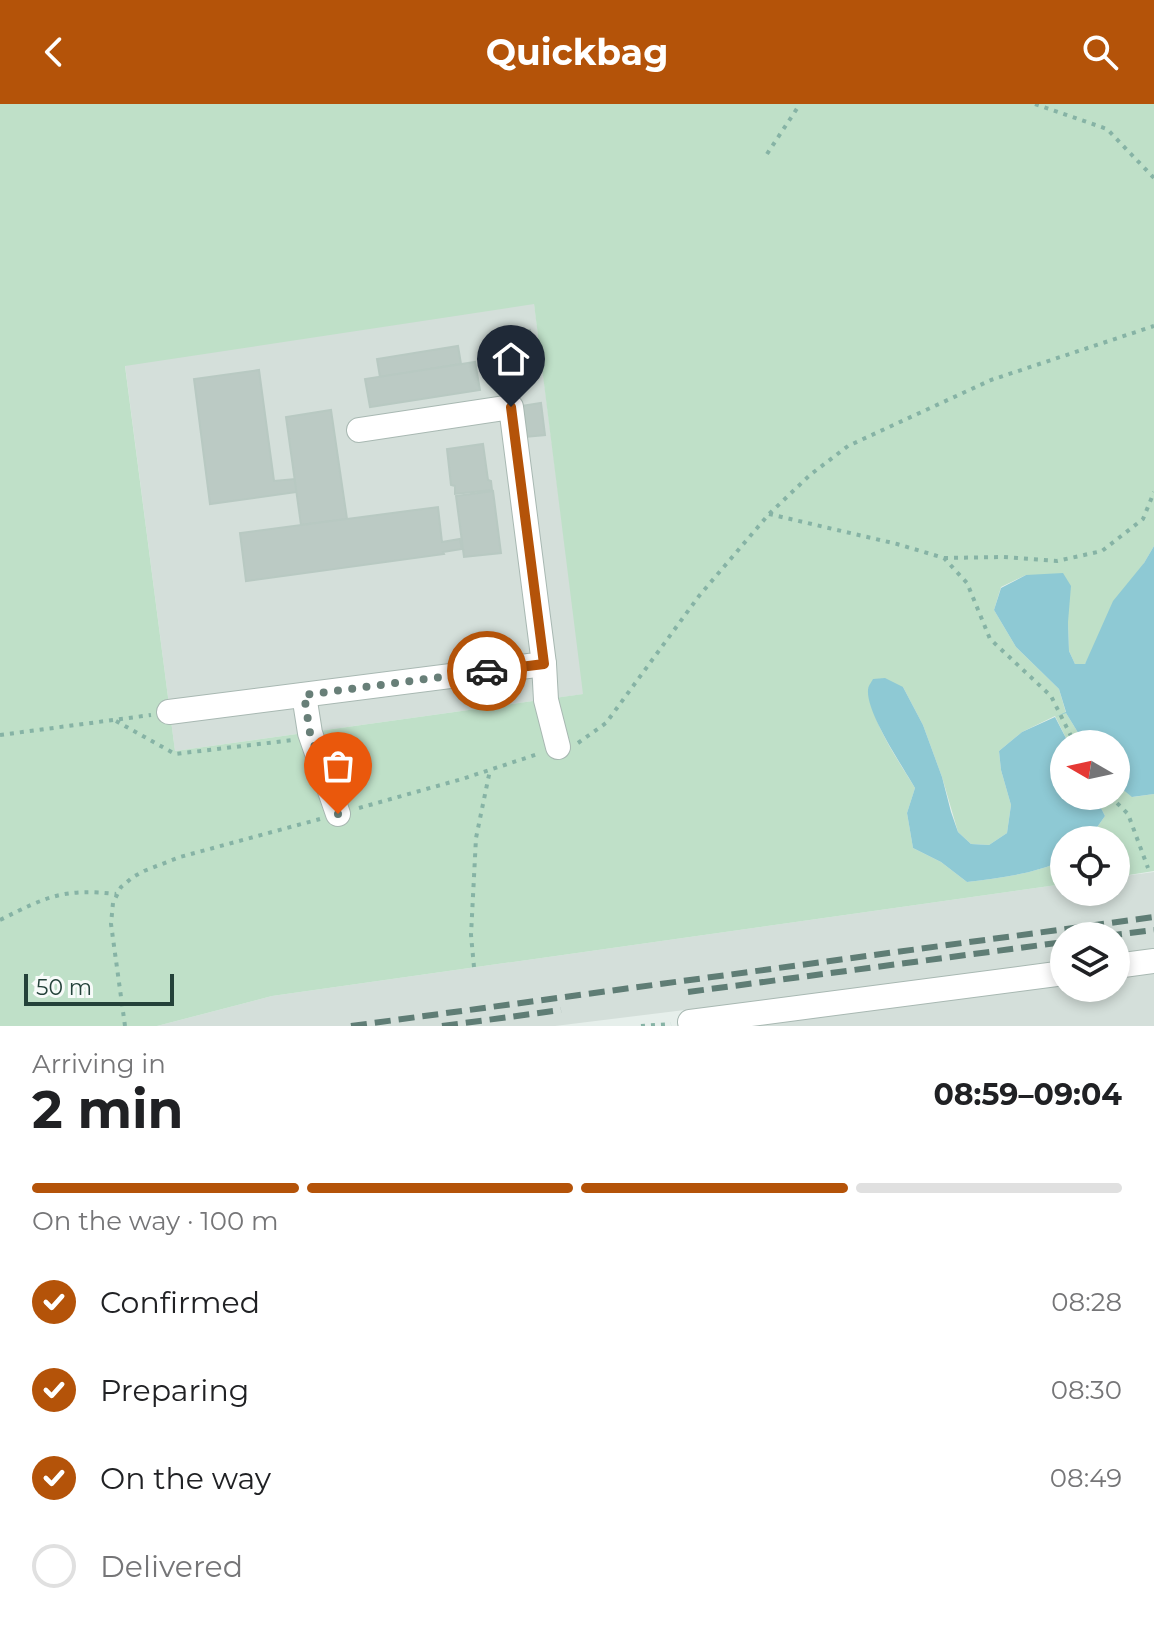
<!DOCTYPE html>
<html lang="en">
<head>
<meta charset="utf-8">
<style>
	:root { --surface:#fff; --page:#f2f2f2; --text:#202124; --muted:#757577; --line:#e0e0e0; --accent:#b45309 }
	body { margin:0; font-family:Montserrat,sans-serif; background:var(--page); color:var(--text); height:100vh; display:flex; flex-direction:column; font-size:30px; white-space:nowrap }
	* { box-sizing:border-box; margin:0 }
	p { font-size:26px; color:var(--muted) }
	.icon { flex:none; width:44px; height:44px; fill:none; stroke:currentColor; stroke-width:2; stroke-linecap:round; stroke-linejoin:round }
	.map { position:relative; height:922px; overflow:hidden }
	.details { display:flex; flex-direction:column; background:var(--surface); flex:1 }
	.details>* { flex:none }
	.needle { width:52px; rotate:279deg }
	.tools { position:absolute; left:1050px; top:626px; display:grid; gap:16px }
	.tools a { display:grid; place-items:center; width:80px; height:80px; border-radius:50%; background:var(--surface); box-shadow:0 4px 12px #0003; font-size:40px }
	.scale { position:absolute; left:24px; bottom:20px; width:150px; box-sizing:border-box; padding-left:8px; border:4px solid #24423a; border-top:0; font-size:22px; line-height:28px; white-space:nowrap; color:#24423a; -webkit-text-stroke:6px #f7fbf9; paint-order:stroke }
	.pin { position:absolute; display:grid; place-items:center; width:68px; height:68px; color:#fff; margin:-82px -34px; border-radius:50% 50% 50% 0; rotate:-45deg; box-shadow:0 0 8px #0007 }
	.pin .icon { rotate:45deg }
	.courier { position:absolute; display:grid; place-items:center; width:80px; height:80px; margin:-40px; border:6px solid #b45309; border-radius:50%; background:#fff; color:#222; box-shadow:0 2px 10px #0007 }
	.overview em { font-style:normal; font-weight:700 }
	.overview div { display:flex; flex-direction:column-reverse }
	.overview { display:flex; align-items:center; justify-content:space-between; height:136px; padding:0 32px }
	h1 { font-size:52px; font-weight:700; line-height:60px }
	.bar { display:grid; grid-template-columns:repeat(4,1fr); gap:12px 8px; align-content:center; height:96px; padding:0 32px }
	.bar i { height:10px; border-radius:6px; background:var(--line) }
	.bar .active { background:var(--accent) }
	.bar p { grid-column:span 4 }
	ol { padding:0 32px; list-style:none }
	li { display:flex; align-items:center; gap:24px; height:88px }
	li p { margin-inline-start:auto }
	li .icon { padding:8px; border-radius:50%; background:var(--accent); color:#fff; stroke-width:4 }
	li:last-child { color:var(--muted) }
	li i { width:44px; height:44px; border:4px solid var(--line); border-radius:50% }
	header { display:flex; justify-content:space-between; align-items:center; height:104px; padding:0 32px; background:var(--accent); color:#fff; font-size:36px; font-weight:700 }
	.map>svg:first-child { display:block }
	.built { fill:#d4dfda; fill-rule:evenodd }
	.green { fill:#bfe0c8; fill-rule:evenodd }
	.water { fill:#8ec9d4 }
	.building { fill:#bbcac4; stroke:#b8c9c2; stroke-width:2 }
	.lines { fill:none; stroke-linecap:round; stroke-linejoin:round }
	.minor-casing { stroke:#a8b8b2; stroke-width:26 }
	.path { stroke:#86b3a5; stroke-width:4; stroke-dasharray:4 6; stroke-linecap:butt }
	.minor { stroke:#fff; stroke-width:24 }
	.rail { stroke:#5f7d75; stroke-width:6; stroke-dasharray:16 8; stroke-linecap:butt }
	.done { stroke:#687f78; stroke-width:8; stroke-dasharray:0 14.4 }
	.route { stroke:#b45309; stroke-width:10 }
</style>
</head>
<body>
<header><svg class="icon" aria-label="back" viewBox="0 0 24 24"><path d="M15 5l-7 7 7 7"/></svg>Quickbag<svg class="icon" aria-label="search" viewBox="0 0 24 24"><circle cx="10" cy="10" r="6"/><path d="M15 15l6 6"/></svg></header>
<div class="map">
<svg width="1154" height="922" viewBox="0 0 1154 922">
	<rect width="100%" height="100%" fill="#e6efeb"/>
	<g class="built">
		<path d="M534,199L584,590L175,647L125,261Z"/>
		<path d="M1154,768V922H720L717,902L555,922H157L272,892L1064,780V788H1116V773ZM1064,832H1116V884H1064Z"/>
	</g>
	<g class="green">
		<path d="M0,0H1154V442L1085,560H1075L1069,547L1068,518L1026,471L1001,483L994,506L1016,543L1059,585L1066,609L1085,640H1069L1055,612L1022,628L999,647L1001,666L1011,701L1007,729L989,741L971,740L958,728L942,673L923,621L903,583L868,584C872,620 897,654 915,684L907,709L913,744L941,758L967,778C1000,774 1034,770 1064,756V780L272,892L157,922H0ZM534,200L583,590L175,647L125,262Z"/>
		<path d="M1116,680L1133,693L1154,690V767L1116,773V736H1088L1105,712L1095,692H1116Z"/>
	</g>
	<path class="water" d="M1154,442V690L1132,693L1116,680V640H1085L1066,609L1055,613L1069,640H1064V692H1095L1105,712L1088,736H1064V756C1034,770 1000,774 967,778L941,758L913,744L907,709L915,684C903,663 866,609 868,586C868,582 871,579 873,575L885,574L903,583L923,621L942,673L951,708L958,728L971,740L989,741L1007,729L1011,701L1001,666L999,647L1022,628L1066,608L1059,585L1016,543L994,506L1001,484L1026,471L1063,469L1071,482L1068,518L1069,547L1075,560H1085L1113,497L1144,459Z"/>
	<g class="building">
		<path d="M530,226L537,271L517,274L510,229Z"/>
		<path d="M458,242L461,260L380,273L377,255Z"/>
		<path d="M475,258L480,286L370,303L365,275Z"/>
		<path d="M259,266L274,377L295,375L297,388L210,400L194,275Z"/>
		<path d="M541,299L545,331L525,333L521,302Z"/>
		<path d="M331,306L347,415L301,421L286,313Z"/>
		<path d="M483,340L488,376L491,377L492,386L455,390V382L451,381L447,345Z"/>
		<path d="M493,387L501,449L464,453L456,392Z"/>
		<path d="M438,403L442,438L460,435L462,445L443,448L444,450L246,477L240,429Z"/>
	</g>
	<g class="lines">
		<g class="minor-casing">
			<g id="minor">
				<path d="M544,560L546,596L558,643"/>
				<path d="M304,591L310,629L338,710"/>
				<path d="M169,608L544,560L511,303L359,326"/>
				<path d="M1116,862L1154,857"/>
				<path d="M690,918L1064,869"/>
			</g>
		</g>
		<g class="path">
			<path d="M1035,0L1107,25L1154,74"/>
			<path d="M767,50L800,0"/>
			<path d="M769,410L897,440L944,454L967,479L990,535L1051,592L1075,640"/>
			<path d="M944,454L1003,453L1057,457L1102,447L1143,415L1154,388"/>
			<path d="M116,617L175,650L293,636"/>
			<path d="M0,631L151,611"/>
			<path d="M578,639L606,619L699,492L769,410L810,371L848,342L991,276L1154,222"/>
			<path d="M1110,692L1128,710L1148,764"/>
			<path d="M359,704L462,675L538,650"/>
			<path d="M0,816C46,793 63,784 116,790"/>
			<path d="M474,863L471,831L476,734L490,666"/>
			<path d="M125,922L111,820L113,799L121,783L133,773L144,767L180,753L320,715"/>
			<path d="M641,922L671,920"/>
		</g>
		<use href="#minor" class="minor"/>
		<g class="rail">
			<path d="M1106,832L1154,826"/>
			<path d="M688,888L1064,838"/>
			<path d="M351,922L1154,813"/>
			<path d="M442,922L561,906"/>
		</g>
	</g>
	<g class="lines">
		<path class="done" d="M338,710L310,629L304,591L487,567"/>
		<path class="route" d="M487,567L544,560L511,303"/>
	</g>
</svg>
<div class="tools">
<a><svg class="needle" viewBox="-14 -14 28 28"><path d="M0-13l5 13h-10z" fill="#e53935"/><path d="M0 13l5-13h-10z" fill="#757577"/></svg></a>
<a><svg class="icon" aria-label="locate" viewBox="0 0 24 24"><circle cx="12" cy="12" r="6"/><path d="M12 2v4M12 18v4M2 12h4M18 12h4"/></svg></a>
<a><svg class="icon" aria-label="layers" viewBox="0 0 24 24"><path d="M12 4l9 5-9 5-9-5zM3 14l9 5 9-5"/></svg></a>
</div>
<div class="scale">50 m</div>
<div class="pin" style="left:338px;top:710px;background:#ea580c"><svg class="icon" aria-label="bag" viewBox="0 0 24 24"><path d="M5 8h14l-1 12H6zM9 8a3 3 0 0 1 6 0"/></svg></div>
<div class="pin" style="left:511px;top:303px;background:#1f2937"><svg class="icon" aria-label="home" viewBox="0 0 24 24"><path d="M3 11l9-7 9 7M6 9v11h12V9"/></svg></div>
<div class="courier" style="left:487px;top:567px"><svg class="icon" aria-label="car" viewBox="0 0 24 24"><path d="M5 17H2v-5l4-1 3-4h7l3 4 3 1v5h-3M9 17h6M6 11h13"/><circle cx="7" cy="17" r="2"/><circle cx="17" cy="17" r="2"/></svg></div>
</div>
<section class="details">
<div class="overview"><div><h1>2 min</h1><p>Arriving in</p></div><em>08:59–09:04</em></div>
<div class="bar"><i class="active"></i><i class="active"></i><i class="active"></i><i></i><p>On the way · 100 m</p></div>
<ol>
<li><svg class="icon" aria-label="check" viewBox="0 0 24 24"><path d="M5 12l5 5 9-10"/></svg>Confirmed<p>08:28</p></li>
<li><svg class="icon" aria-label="check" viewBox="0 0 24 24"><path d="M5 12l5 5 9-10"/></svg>Preparing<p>08:30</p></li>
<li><svg class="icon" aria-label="check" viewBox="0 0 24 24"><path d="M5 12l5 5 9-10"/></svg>On the way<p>08:49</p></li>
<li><i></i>Delivered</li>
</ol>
</section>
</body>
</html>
